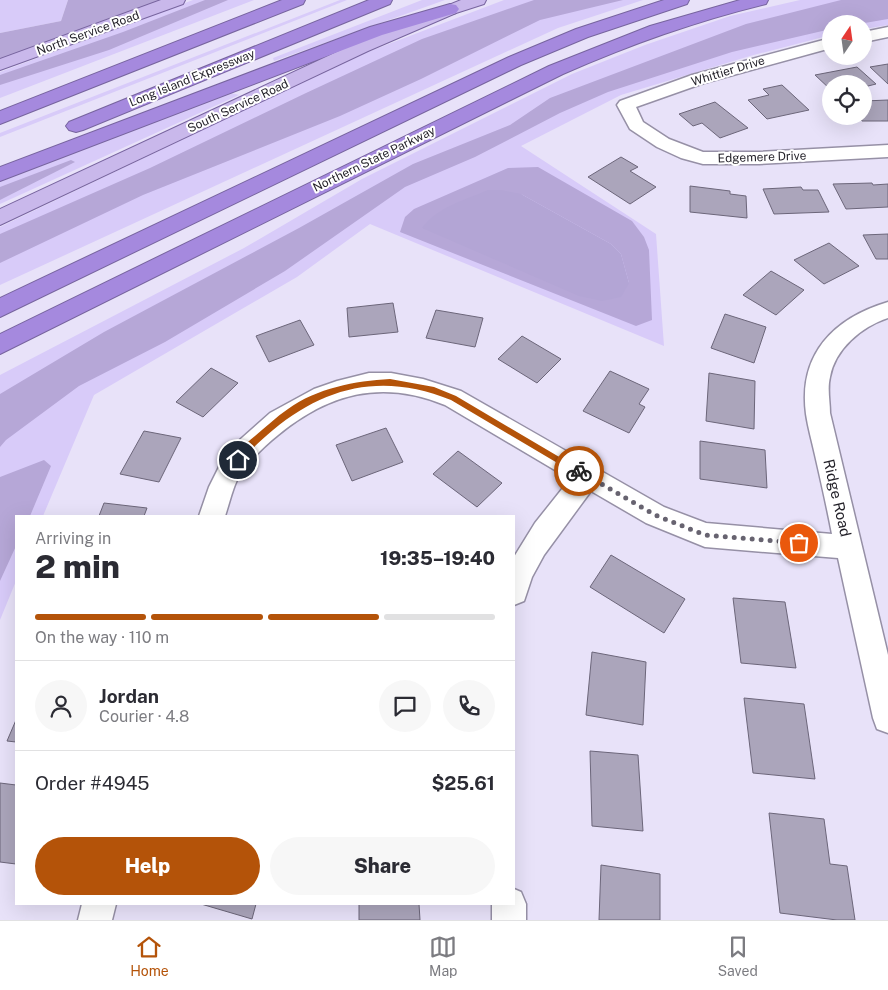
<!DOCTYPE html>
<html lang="en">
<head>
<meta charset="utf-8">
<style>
	:root { --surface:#fff; --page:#f7f7f7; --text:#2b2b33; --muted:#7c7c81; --line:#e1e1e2; --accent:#b45309 }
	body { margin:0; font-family:"Public Sans",sans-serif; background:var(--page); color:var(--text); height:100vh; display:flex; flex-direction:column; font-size:19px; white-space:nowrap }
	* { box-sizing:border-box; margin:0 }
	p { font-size:16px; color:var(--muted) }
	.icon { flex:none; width:28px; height:28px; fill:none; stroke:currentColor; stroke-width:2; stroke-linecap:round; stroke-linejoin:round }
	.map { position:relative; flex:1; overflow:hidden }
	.side { position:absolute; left:15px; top:515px; width:500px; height:390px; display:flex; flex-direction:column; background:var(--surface); border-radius:0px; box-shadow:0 5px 20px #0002 }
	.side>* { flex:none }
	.needle { width:32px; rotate:13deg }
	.fabs { position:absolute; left:822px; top:15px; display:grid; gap:10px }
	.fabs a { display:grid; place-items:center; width:50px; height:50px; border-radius:50%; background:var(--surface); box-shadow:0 5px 20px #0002; font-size:25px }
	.pin { position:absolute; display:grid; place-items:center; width:42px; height:42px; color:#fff; margin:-21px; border:2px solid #fff; border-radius:50%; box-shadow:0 1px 5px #0007 }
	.courier { position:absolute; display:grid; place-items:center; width:50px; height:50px; margin:-25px; border:4px solid #b45309; border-radius:50%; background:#fff; color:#222; box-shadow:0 1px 6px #0007 }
	.headline em { font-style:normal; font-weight:800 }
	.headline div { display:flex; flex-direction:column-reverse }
	.headline { display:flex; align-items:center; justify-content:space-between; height:85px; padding:0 20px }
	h1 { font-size:32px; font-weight:800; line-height:38px }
	.bar { display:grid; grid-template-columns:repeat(4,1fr); gap:8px 5px; align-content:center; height:60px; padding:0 20px }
	.bar i { height:6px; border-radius:4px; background:var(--line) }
	.bar .on { background:var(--accent) }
	.bar p { grid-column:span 4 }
	.line { display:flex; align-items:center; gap:12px; padding:0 20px; border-top:1px solid var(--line) }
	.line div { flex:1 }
	.round { display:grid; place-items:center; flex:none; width:52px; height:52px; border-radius:26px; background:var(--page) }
	.button { display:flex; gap:10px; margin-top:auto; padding:10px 20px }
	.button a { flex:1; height:58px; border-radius:30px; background:var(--accent); color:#fff; font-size:20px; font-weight:800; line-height:58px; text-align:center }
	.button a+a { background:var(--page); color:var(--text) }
	.dock { display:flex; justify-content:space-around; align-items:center; height:70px; border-top:1px solid var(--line); background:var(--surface); font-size:14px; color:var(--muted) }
	.dock a { display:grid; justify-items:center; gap:2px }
	.dock .on { color:var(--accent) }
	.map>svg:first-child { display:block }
	.green { fill:#d8cbf9 }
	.forest { fill:#b6a7d7; fill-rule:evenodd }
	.water { fill:#b3a5d5 }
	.building { fill:#aba5bb; stroke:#6c667a }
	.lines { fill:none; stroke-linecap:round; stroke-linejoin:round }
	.minor-casing { stroke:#9690a6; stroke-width:3 }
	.major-casing { stroke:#77649e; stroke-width:2 }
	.highway-casing { stroke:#77649e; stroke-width:2 }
	.minor { fill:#fff; fill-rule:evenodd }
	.major { fill:#c9b8eb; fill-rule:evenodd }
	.highway { fill:#a589de; fill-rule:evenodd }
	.route { fill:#b45309 }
	.done { stroke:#676370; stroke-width:5; stroke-dasharray:0 9 }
	.labels { text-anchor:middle; stroke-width:4; stroke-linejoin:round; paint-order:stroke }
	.far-street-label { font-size:12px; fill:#211f27; stroke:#fff }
	.street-label { font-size:15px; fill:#211f27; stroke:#fff }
</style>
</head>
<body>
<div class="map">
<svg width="888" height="920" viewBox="0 0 888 920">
	<rect width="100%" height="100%" fill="#e8e2f9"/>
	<g class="green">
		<path d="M0,0H68L61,21L0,33Z"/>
		<path d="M193,0H254L0,98V72Z"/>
		<path d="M340,0H347L0,137V133Z"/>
		<path d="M422,0H445L274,61L273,58Z"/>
		<path d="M504,0H643L558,28L0,285V227L352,58Z"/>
		<path d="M800,0H888V25L864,29V24H831V35L750,56L621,95L521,146L656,234L664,346L370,224L297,277L94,395L43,516H16V581L0,620V375L244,248L362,179L572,74L645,45L730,16Z"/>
		<path d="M231,93L239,95L0,204V180Z"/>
	</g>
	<g class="forest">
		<path d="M68,0H177L0,65V33L61,21Z"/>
		<path d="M205,0H228L109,50L0,85V75L123,32Z"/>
		<path d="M534,0H623L540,20L421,79L340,116L143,195L0,263V234L150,168L306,93L422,39Z"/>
		<path d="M841,0H888V19L859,24H831V29L732,52L608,92L560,113L475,157L405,187L285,271L165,342L79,386L6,440L0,447V394L104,332L299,228L413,164L510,125L550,98L746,24Z"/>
		<path d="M71,160L75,162L0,200V187Z"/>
		<path d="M538,167L632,221L644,237L649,250L652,320L636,326L400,232L405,217L414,209L508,168ZM521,194L611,244L621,254L629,283Z"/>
		<path d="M44,460L51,466L30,516H16V546L0,581V477Z"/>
	</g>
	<path class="water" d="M488,190H501L521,194L611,244L621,254L629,283L621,297L602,301L579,296L422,228C437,207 465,200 488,190Z"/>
	<g class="building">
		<path d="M888,64V84L870,67Z"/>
		<path d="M857,67L876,84L864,87V84H831V90L815,75Z"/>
		<path d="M782,85L809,110L767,119L748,100L769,95L763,89Z"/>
		<path d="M888,100V121H862L859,116H864V110H870L864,101Z"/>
		<path d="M715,102L748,128L720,138L702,123L693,126L679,114Z"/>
		<path d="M621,157L638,167L630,171L656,187L630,204L588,177Z"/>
		<path d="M872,183L873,185L888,184V207L846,209L833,184Z"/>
		<path d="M690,186L730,191V194L746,196L747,218L690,212Z"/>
		<path d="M801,187L803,190H818L829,212L774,214L763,189Z"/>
		<path d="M888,234V259H876L863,235Z"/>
		<path d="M829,243L859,266L824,284L794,260Z"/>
		<path d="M771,271L804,290L776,315L743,295Z"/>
		<path d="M393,303L398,332L349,337L347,308Z"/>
		<path d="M436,310L483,318L475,347L426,338Z"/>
		<path d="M725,314L766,327L754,363L711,348Z"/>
		<path d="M300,320L314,345L269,362L256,336Z"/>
		<path d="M522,336L561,359L537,383L498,359Z"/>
		<path d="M211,368L238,383L203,417L176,402Z"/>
		<path d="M610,371L649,389L639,404L645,407L629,433L583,411Z"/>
		<path d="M709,373L755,381L754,429L706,421Z"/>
		<path d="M386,428L403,462L352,481L336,445Z"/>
		<path d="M144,431L181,438L159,482L120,474Z"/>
		<path d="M700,441L765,450L767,488L700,479Z"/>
		<path d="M458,451L502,483L477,507L433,474Z"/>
		<path d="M104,503L147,508L144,516H99Z"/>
		<path d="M611,555L685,599L664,633L590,587Z"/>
		<path d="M733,598L785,602L796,668L741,663Z"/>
		<path d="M592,652L646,662L643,725L586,715Z"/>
		<path d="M744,698L804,704L815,779L753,773Z"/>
		<path d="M16,720V742L7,741Z"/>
		<path d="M590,751L638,755L643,831L592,826Z"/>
		<path d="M0,783L16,785V864L0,862Z"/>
		<path d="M769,813L824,819L830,864L847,866L855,920H837L780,913Z"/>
		<path d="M601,865L660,874V920H599Z"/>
		<path d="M201,904H256L252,919Z"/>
		<path d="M359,904H419L420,920H359Z"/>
	</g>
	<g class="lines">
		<g class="minor-casing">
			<g id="minor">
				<path d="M888,27V37L864,42V32Z"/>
				<path d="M831,38V48L704,83L636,107L643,122L669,139L703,152H759L888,145V157L759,164H703L681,158L657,147L630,129L617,105L620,101L692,75Z"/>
				<path d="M888,302V318C861,327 835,349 830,377C827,389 830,401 830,413L888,655V733L877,729L873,718L838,558L705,547L646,523L591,491L544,555L532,577L524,601L514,605V557L535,523L570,479L445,405C382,379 329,393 278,435C263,447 247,463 237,480C232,491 229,504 225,516H199L209,487L221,463L234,445L270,413L314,389L337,381L369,373H391L423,379L461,391L664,507L706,523L832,534C827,508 821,481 815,455C812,441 808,428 806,414C798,354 834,318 888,302Z"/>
				<path d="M514,889L521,892L526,904V920H492V904H514Z"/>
				<path d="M82,904H116L112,920H78Z"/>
			</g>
		</g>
		<g class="major-casing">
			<g id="major">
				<path d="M161,0H185L183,4L0,70V59Z"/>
				<path d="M461,0H486L484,4L456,13L368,51L0,225V209L356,43Z"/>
			</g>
		</g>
		<g class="highway-casing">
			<g id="highway">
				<path d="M282,0H305L303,4L0,124V111Z"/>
				<path d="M369,0H392L390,4L83,130L76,132L69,130L66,126L69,122Z"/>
				<path d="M664,0H689L687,4L588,37L521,65L0,317V298L509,57L576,29Z"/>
				<path d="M740,0H768L766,4C696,21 629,45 563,74L0,354V334L549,66L650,26Z"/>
				<path d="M450,4L456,5L459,9L456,13L382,35L0,181V167L370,27Z"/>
			</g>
		</g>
		<use href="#minor" class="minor"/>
		<use href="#major" class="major"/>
		<use href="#highway" class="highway"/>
	</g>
	<path class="route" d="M390,379L434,387L456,396L583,471L579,475L576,474L451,400C385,373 327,385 273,430C261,440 250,450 241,462H235C233,453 248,442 255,436C266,427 276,417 288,409C317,388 355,381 390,379Z"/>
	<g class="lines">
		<path class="done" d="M579,471L655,515L705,535L799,543"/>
	</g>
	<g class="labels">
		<g class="far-street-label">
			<text transform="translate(88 33) rotate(-20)" y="4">North Service Road</text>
			<text transform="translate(728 71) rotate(-17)" y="4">Whittier Drive</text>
			<text transform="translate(192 78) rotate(-22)" y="4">Long Island Expressway</text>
			<text transform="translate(238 106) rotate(-25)" y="4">South Service Road</text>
			<text transform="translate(762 157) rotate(-2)" y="4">Edgemere Drive</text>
			<text transform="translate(374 159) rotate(-26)" y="4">Northern State Parkway</text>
		</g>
		<g class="street-label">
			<text transform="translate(837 498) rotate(77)" y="5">Ridge Road</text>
		</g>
	</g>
</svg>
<div class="fabs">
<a><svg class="needle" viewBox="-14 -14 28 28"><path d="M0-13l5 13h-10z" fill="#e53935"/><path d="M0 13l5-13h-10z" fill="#7c7c81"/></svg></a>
<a><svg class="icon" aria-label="locate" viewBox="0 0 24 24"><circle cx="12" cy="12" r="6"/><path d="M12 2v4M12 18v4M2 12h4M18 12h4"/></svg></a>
</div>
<div class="pin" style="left:799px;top:543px;background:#ea580c"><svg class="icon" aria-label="bag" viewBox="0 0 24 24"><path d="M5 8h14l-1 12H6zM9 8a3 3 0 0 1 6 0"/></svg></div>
<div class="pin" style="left:238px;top:460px;background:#1f2937"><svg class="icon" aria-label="home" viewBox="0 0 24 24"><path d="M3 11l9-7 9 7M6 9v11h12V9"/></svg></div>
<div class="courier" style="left:579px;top:471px"><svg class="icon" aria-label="bike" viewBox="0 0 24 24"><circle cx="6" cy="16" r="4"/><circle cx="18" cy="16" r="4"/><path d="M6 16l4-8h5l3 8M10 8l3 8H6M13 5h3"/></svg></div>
<section class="side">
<div class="headline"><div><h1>2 min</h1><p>Arriving in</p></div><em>19:35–19:40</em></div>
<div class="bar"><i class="on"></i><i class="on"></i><i class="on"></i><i></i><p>On the way · 110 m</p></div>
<div class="line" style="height:90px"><a class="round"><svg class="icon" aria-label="person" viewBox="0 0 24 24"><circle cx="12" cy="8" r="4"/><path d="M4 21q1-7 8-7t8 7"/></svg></a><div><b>Jordan</b><p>Courier · 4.8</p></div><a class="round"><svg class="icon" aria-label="chat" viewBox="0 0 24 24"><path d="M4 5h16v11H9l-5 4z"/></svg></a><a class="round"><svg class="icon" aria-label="phone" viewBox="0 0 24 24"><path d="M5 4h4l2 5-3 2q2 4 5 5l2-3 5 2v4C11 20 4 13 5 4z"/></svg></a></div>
<div class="line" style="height:65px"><div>Order #4945</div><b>$25.61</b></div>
<div class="button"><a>Help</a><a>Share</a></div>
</section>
</div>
<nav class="dock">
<a class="on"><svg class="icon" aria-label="home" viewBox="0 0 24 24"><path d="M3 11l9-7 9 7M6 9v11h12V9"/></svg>Home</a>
<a><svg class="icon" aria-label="map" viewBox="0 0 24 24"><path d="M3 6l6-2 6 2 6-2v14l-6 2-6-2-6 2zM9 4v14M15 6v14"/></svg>Map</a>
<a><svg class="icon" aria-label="saved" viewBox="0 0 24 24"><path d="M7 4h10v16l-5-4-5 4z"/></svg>Saved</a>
</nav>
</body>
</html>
